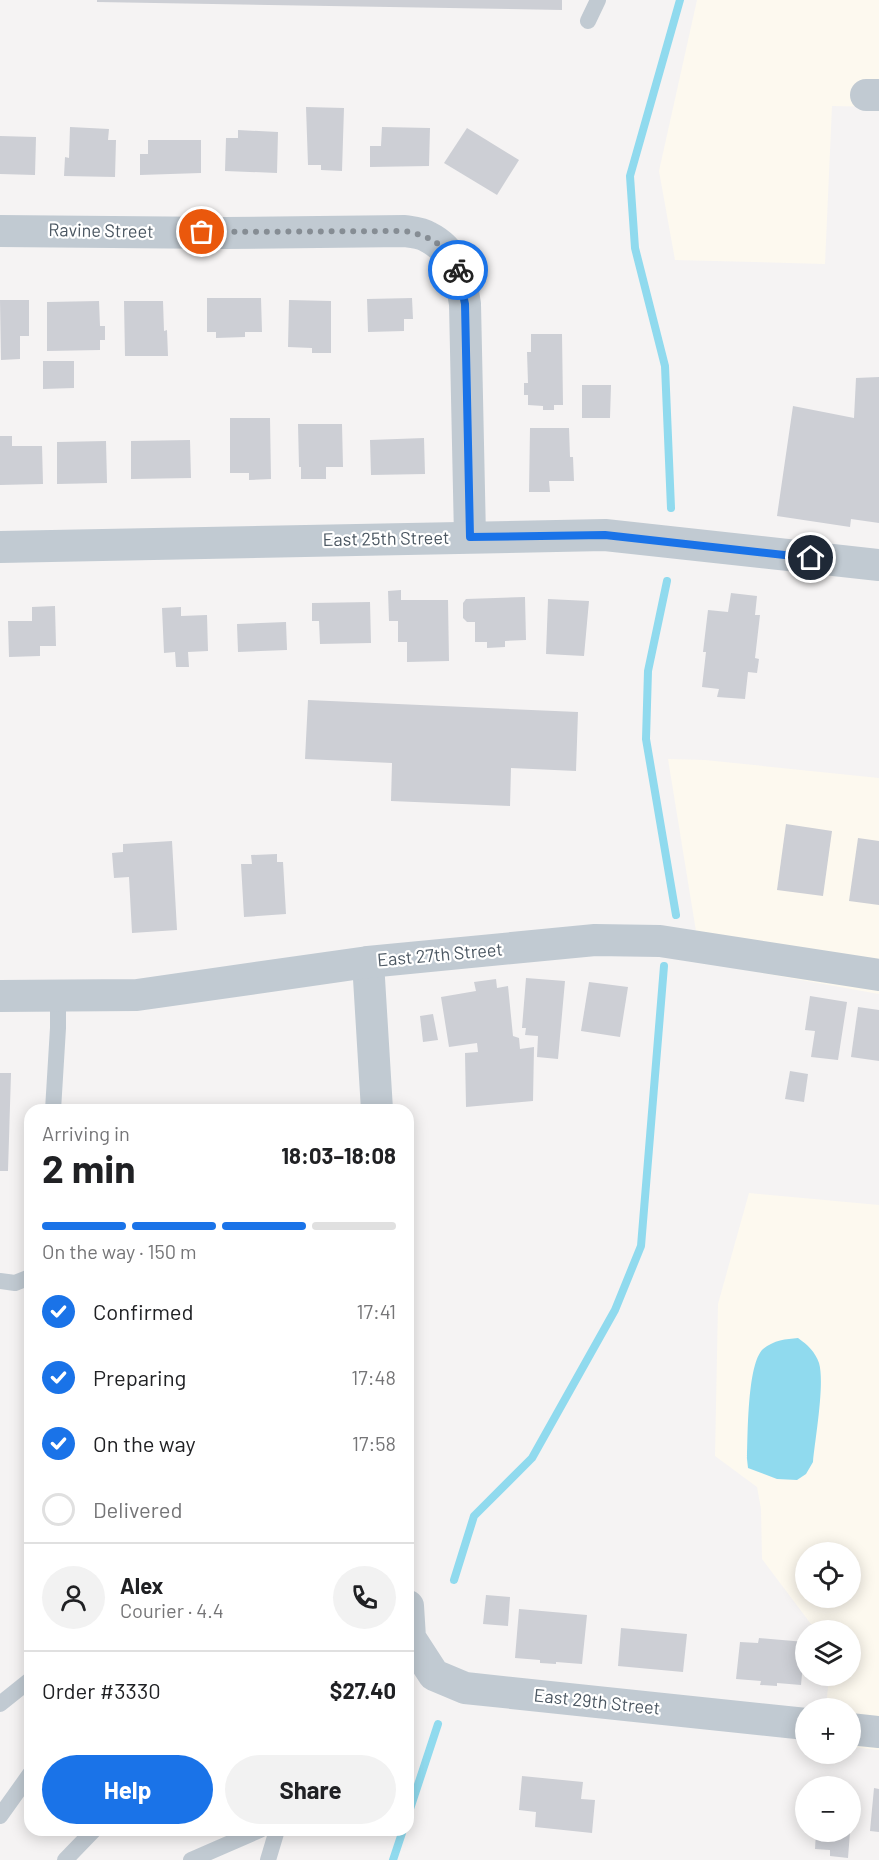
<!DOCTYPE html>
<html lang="en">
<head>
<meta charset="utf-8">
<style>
	:root { --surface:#fff; --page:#f2f2f2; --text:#202124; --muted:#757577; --line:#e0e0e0; --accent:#1a73e8 }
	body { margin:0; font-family:Barlow,sans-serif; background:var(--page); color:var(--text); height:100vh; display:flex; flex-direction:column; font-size:22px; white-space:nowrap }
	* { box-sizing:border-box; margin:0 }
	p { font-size:20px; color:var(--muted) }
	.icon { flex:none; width:33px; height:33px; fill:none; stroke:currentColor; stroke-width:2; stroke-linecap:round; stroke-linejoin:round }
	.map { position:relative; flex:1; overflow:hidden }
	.panel { position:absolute; left:24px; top:1104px; width:390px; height:732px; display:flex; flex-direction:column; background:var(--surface); border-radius:18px; box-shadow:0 3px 15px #0003 }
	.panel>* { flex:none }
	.fabs { position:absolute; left:795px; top:1542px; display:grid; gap:12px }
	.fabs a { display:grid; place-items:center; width:66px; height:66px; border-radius:50%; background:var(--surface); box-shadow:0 3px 15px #0003; font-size:30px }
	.pin { position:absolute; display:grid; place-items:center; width:51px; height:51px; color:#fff; margin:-26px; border:3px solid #fff; border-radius:50%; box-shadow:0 2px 6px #0007 }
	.courier { position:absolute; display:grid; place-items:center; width:60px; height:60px; margin:-30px; border:4px solid #1a73e8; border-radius:50%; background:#fff; color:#222; box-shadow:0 2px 8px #0007 }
	.headline em { font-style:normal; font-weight:700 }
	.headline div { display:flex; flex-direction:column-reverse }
	.headline { display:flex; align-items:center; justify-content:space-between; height:102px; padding:0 18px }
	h1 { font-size:39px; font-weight:700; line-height:45px }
	.bar { display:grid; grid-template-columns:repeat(4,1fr); gap:9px 6px; align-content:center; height:72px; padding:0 18px }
	.bar i { height:8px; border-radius:4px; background:var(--line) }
	.bar .active { background:var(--accent) }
	.bar p { grid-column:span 4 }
	.line { display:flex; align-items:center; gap:15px; padding:0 18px; border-top:2px solid var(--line) }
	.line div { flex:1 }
	.round { display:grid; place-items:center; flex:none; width:63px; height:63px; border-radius:32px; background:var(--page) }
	ol { padding:0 18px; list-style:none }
	li { display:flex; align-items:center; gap:18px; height:66px }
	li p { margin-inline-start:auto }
	li .icon { padding:6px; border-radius:50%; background:var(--accent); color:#fff; stroke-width:4 }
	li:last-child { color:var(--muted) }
	li i { width:33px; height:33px; border:3px solid var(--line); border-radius:50% }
	.primary-button { display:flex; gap:12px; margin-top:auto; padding:12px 18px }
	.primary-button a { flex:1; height:69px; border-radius:36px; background:var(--accent); color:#fff; font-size:24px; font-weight:700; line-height:69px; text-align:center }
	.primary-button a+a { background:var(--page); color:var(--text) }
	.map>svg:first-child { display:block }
	.commercial { fill:#fdf9ef; fill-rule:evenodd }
	.water { fill:#90daee }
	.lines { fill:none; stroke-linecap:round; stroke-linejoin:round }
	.stream { stroke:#90daee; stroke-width:8 }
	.building { fill:#cdcfd5 }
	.service { stroke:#c1cad2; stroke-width:16 }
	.minor { stroke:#c1cad2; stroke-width:32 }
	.done { stroke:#868d94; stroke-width:6; stroke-dasharray:0 10.8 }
	.route { stroke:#1a73e8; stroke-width:8 }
	.labels { text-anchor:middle; stroke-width:4.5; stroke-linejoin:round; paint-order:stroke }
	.street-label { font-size:18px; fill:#4a5661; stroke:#fff }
</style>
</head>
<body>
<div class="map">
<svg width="879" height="1860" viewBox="0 0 879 1860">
	<rect width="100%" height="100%" fill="#f5f3f3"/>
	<g class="commercial">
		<path d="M697,0H879V107L832,106L825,264L675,260L659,171Z"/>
		<path d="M668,759L705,760L879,778V994L701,962Z"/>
		<path d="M749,1193L879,1205V1750L851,1747L850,1708H826L829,1676H850V1630H834V1625L811,1624L762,1559L761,1509L757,1487L715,1456L718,1304ZM806,1552H850V1598H806Z"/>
	</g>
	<path class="water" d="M798,1338C808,1345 815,1352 819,1363C825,1384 815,1439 813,1462L806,1474L797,1480L777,1479L748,1468L747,1459C748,1436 747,1364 763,1349C774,1340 786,1339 798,1338Z"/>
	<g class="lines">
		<g class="stream">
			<path d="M671,508L665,366L635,248L630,176L680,0"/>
			<path d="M667,581L648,671L646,739L676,915"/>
			<path d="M454,1580L474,1516L532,1458L615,1310L641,1246L664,966"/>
			<path d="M408,1815L438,1724"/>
			<path d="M393,1860L403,1830"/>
		</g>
	</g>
	<g class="building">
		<path d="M97,0H562V10L97,2Z"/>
		<path d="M306,107L344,108L342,171L321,170V165H308Z"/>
		<path d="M70,127L109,129L108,140H116L115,177L64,176L65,157L69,158Z"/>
		<path d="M382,127L430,128L429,166L370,167V146H381Z"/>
		<path d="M467,128L519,160L497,195L444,163Z"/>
		<path d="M238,130L278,132L277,173L225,171L226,138H238Z"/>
		<path d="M0,136L36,137L35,175L0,174Z"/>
		<path d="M148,140H201V173L140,175V154H148Z"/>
		<path d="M207,298H261L262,332H245V337L216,338V332H207Z"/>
		<path d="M412,298L413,319H404V331L368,332L367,299Z"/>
		<path d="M0,300H29V336H20V359L1,360Z"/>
		<path d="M289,300L331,301V353H312V348L288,347Z"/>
		<path d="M99,301L100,326H105V340H100V350L47,351V302Z"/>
		<path d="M124,301H163L164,331L167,330L168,356H125Z"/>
		<path d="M531,334H562L563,405H554V410H543V406L528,405V395H524V383H528L527,352H531Z"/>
		<path d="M43,361H74V388L43,389Z"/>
		<path d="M879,377V523L851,519L850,527L777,516L793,406L854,418L856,378Z"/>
		<path d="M582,385H611L610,418H582Z"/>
		<path d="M230,418H270L271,479L249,480V473H230Z"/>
		<path d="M298,424H342L343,467H326V479H301V467H299Z"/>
		<path d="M530,428H569L570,457H573L574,481H549L550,492H529Z"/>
		<path d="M0,436H12V446H42L43,484L0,485Z"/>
		<path d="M424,438L425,474L371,475L370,440Z"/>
		<path d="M190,440L191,478L131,479V441Z"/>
		<path d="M106,441L107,483L57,484V442Z"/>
		<path d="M401,590V600H448L449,661L407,662V642H398V621H389L388,591Z"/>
		<path d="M731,593L757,596L755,615H760L755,658L759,659L757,673L748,672L745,699L717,697L719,689L702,687L706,652H703L708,610L728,612Z"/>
		<path d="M525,597L526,640L505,641V647L487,648V642H475V622H467L463,618V603L466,599Z"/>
		<path d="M548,599L589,601L584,656L546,654Z"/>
		<path d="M370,602L371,643L320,644L319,621H312V603Z"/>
		<path d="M55,606L56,646H40V656L9,657L8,621H32V607Z"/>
		<path d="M181,607V616L207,615L208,651L188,652L189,667H176L175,652L164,653L162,608Z"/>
		<path d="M286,622L287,650L238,652L237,624Z"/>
		<path d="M308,700L578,712L576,771L511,768L510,806L391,801L392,763L305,759Z"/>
		<path d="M786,824L832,831L823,896L777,890Z"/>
		<path d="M858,838L879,841V905L849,901Z"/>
		<path d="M172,841L177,930L132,933L129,877L114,878L112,853L123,852V844Z"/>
		<path d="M277,854V862H283L286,914L244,917L241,864H252L251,855Z"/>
		<path d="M526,978L565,981L558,1059L537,1057L538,1036L525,1035L526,1028H522Z"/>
		<path d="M496,979L497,988L508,986L513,1036L519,1038L520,1049L534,1047L533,1101L466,1107L465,1053L478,1052L477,1043L449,1047L441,997L476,991L474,982Z"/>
		<path d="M589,982L628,987L620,1037L581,1031Z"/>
		<path d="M810,996L847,1002L838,1060L811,1057L815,1031L805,1030Z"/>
		<path d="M858,1007L879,1010V1061L851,1057Z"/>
		<path d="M433,1014L438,1040L423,1042L420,1016Z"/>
		<path d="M790,1071L808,1074L804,1102L785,1099Z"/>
		<path d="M0,1073H11L8,1171H0Z"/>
		<path d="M486,1595L510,1597L508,1626L483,1624Z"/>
		<path d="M519,1609L587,1615L582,1664L556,1662V1664L540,1663V1660L515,1658Z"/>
		<path d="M621,1628L687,1634L683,1672L618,1666Z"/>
		<path d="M759,1638L805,1642L801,1685L777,1683V1686L760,1685L761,1681L736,1679L740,1642L758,1643Z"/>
		<path d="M522,1776L583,1782L581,1799L595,1800L592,1833L535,1827L536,1812L519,1810Z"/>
		<path d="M874,1788L879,1789V1832L870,1831Z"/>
		<path d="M816,1832H850L848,1858L830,1856V1850L815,1849Z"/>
	</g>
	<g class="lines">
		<g class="service">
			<path d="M588,21L598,0"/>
			<path d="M53,1110L58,1028V995"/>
			<path d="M0,1281L15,1283L30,1277"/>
			<path d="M0,1704L30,1680"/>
			<path d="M0,1816L30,1774"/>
			<path d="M65,1860L94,1830"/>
			<path d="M191,1860L260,1830"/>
			<path d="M268,1860L277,1830"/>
		</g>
		<g class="minor">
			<path d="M866,95H879"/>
			<path d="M0,231L224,233L405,231C412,232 422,233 428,237C456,251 461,276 465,304L470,537"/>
			<path d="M0,547L605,535L879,565"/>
			<path d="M368,962L377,1110"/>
			<path d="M0,996L137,995L368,962L595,940L660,941L879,975"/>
			<path d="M408,1606L410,1638L434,1675L465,1688L806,1724"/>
			<path d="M850,1729L879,1732"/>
		</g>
	</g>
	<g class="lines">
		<path class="done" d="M202,232L405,231C435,238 443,244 458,270"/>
		<path class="route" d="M458,270L465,304L470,537L605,535L811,558"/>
	</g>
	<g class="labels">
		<g class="street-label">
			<text transform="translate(101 231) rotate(1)" y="6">Ravine Street</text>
			<text transform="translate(386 539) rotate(-1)" y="6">East 25th Street</text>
			<text transform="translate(440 955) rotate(-5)" y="6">East 27th Street</text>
			<text transform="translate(597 1702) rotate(6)" y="6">East 29th Street</text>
		</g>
	</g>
</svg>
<div class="fabs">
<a><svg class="icon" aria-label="locate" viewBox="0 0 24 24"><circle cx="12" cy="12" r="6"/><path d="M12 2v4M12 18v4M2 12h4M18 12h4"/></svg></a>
<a><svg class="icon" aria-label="layers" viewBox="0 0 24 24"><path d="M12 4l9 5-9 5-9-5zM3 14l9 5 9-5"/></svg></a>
<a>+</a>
<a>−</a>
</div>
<div class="pin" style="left:202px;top:232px;background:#ea580c"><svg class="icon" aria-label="bag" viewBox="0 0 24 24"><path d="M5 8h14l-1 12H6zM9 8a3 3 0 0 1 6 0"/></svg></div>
<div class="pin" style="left:811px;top:558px;background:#1f2937"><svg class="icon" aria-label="home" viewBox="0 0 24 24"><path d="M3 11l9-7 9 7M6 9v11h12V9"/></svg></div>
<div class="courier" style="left:458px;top:270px"><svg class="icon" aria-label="bike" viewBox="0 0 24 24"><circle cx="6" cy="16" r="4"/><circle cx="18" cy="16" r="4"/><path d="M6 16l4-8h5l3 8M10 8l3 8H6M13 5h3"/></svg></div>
<section class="panel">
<div class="headline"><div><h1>2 min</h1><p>Arriving in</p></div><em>18:03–18:08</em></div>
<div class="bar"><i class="active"></i><i class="active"></i><i class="active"></i><i></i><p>On the way · 150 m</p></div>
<ol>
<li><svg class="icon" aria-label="check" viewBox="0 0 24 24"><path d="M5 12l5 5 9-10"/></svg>Confirmed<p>17:41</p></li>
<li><svg class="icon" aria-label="check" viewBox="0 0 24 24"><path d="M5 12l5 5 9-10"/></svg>Preparing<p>17:48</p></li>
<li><svg class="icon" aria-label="check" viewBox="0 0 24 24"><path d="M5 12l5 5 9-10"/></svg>On the way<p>17:58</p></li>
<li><i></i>Delivered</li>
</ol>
<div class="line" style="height:108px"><a class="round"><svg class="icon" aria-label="person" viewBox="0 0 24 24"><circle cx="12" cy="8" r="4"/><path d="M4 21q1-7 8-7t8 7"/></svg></a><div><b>Alex</b><p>Courier · 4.4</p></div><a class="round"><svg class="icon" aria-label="phone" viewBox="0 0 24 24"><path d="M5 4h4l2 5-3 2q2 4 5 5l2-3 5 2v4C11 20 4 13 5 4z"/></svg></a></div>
<div class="line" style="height:78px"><div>Order #3330</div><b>$27.40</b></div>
<div class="primary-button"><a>Help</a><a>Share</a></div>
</section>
</div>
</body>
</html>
